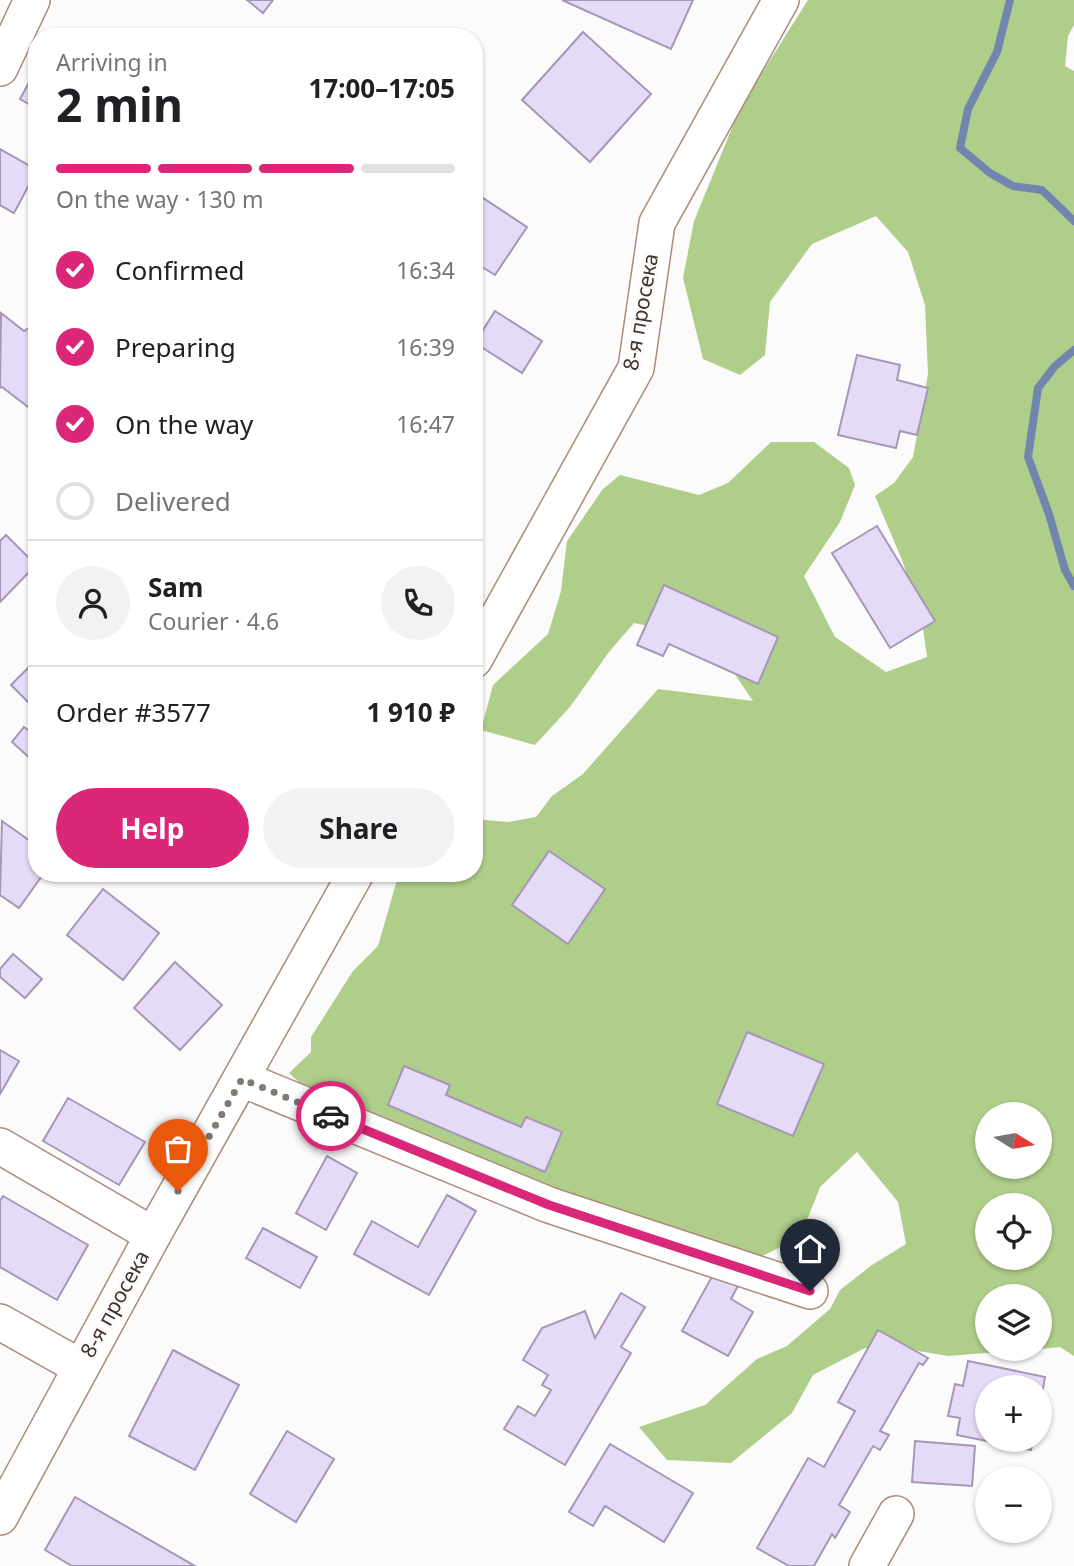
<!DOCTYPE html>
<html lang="en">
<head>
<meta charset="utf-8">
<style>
	:root { --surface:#fff; --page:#f2f2f2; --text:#202124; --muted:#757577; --line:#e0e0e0; --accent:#db2777 }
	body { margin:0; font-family:"Noto Sans",sans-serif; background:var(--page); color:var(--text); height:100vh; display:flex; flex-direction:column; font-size:26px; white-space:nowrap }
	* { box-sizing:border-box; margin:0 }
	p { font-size:23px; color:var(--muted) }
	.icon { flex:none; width:38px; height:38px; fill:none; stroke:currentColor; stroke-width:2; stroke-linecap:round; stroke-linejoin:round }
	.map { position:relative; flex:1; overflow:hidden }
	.side { position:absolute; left:28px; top:28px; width:455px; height:854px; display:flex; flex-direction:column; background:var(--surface); border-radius:28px; box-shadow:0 2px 5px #0004 }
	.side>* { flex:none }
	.needle { width:46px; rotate:101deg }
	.fabs { position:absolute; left:975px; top:1102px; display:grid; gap:14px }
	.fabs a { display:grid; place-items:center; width:77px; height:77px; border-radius:50%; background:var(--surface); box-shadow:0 2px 5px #0004; font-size:35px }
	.pin { position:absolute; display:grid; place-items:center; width:60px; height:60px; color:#fff; margin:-72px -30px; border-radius:50% 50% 50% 0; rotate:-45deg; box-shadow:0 0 7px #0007 }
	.pin .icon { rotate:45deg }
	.courier { position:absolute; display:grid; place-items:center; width:70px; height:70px; margin:-35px; border:5px solid #db2777; border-radius:50%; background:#fff; color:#222; box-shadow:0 2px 9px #0007 }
	.summary em { font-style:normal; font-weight:700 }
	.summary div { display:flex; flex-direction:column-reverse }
	.summary { display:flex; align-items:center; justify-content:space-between; height:119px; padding:0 28px }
	h1 { font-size:46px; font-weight:700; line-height:52px }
	.bar { display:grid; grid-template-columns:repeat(4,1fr); gap:10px 7px; align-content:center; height:84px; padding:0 28px }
	.bar i { height:9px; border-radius:5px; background:var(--line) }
	.bar .selected { background:var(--accent) }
	.bar p { grid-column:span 4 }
	.line { display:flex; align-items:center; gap:18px; padding:0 28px; border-top:2px solid var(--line) }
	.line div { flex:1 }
	.round { display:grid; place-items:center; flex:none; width:74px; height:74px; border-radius:37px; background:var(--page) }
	ol { padding:0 28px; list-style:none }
	li { display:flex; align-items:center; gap:21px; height:77px }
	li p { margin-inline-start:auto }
	li .icon { padding:7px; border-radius:50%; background:var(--accent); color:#fff; stroke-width:4 }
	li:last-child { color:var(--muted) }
	li i { width:38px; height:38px; border:4px solid var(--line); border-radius:50% }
	.action { display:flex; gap:14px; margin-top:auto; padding:14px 28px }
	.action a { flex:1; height:80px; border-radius:42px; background:var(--accent); color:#fff; font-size:28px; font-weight:700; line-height:80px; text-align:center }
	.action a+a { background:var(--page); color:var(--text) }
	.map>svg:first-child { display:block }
	.forest { fill:#afce8a; fill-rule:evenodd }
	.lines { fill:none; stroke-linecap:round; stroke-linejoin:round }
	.stream { stroke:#7285ae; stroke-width:8 }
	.building { fill:#e6dbf6; stroke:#a497b7; stroke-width:2 }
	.minor-casing { stroke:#ad8a7a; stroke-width:38 }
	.minor { stroke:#fff; stroke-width:35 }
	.done { stroke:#827874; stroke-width:7; stroke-dasharray:0 12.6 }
	.route { stroke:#db2777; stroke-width:9 }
	.labels { text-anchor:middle; stroke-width:6; stroke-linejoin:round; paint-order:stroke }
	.street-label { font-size:21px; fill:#41322b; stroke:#fbfbfb }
</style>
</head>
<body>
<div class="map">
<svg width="1074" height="1566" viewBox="0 0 1074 1566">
	<rect width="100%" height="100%" fill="#fbfbfb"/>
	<path class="forest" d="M808,0H1074V25L1068,36L1065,66L1074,71V1356L1060,1347L1040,1349V1297H987V1349H1037L948,1356L913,1350L865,1348L813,1375L792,1413L731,1463L667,1460L639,1427L705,1405L757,1359L787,1346L830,1309L840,1290L872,1265L906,1244L898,1202L857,1152L820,1187L800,1238L747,1263L318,1100L289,1073L311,1052V1037L353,971L378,946L399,873H474V819L508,822L536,817L552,796L583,774L658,689L753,701L711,639L634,623L609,652L570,707L535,745L481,730L493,685L548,634L561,591L567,541L603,489L620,475L699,495L728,483L771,442H814L849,468L855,485L840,522L804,576L835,637L886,672L927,657L921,614L902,560L875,496L894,483L913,457L928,374L925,305L908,252L876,216L812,244L770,302L765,355L740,375L703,359L683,278L694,221L741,106ZM987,1115H1040V1167H987ZM987,1206H1040V1258H987Z"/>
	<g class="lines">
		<g class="stream">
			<path d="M1010,0L997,52L968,109L960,148L990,173L1013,186L1042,190L1074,221"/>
			<path d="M1074,350L1055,366L1038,388L1028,457L1049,514L1065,570L1074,586"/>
		</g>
	</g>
	<g class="building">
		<path d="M247,0H273L263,13Z"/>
		<path d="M562,0H693L671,49Z"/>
		<path d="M583,32L651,94L590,162L522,100Z"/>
		<path d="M37,68V109L20,99Z"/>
		<path d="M0,149L37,170L14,213L0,205Z"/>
		<path d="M474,192L527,227L495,275L474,262Z"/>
		<path d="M495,311L542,341L522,373L475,343Z"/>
		<path d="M1,313L24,331L29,328L37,334V403L32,410L2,387L0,388Z"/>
		<path d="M857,355L900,365L897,380L928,388L917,435L900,431L896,448L838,435Z"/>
		<path d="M877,526L935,621L890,648L832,553Z"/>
		<path d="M6,535L36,565L0,602V541Z"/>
		<path d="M664,585L778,637L758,684L669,644L663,656L637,645Z"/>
		<path d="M37,659V711L11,685Z"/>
		<path d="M24,727L37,737V757L33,761L12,742Z"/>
		<path d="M2,821L37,846V873H44L19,908L0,895Z"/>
		<path d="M549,851L605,889L568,944L512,905Z"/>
		<path d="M103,889L159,933L123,980L67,935Z"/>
		<path d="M13,954L42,979L25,998L0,977V969Z"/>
		<path d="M175,962L222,1005L180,1050L134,1008Z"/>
		<path d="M747,1032L824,1064L793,1136L717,1104Z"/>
		<path d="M0,1050L19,1061L0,1094Z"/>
		<path d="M404,1066L450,1085L446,1095L521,1127L526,1117L562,1132L545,1172L388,1105Z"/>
		<path d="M68,1098L145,1142L119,1185L43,1141Z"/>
		<path d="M327,1156L357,1173L326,1230L296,1213Z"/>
		<path d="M447,1195L476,1211L429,1295L354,1254L372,1221L418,1247Z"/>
		<path d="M3,1196L88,1245L57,1300L0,1267V1201Z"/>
		<path d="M263,1228L317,1257L300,1288L246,1258Z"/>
		<path d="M715,1271L739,1284L731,1299L753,1312L728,1356L682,1331Z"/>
		<path d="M621,1293L645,1307L621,1347L631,1353L565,1465L504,1429L518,1406L535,1416L551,1390L542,1385L548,1375L523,1360L542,1328L585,1311L595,1338Z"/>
		<path d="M878,1330L928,1358L923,1365L919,1363L880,1431L889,1435L880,1450L873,1446L839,1505L850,1512L835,1538L832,1534L814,1566H789L757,1548L808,1458L824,1467L855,1411L838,1402Z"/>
		<path d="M173,1350L239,1385L195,1470L129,1436Z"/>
		<path d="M968,1361L1045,1377L1040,1406V1388H987V1440H1033L1031,1450L957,1435L960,1418L948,1416L955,1384L963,1386Z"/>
		<path d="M287,1431L334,1459L296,1522L250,1494Z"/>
		<path d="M915,1441L975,1446L972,1486L912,1482Z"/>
		<path d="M610,1444L693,1493L664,1542L605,1506L593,1526L569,1512Z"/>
		<path d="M75,1497L195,1566H72L45,1550Z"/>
	</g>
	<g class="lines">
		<g class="minor-casing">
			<g id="minor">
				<path d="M0,68L32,0"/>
				<path d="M474,660L636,368L657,223L781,0"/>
				<path d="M242,1079L549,1205L810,1291"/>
				<path d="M0,1146L153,1235"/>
				<path d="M0,1322L80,1367"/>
				<path d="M0,1517L153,1235L356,873"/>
				<path d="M867,1566L896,1514"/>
			</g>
		</g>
		<use href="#minor" class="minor"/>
	</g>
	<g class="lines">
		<path class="done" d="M178,1191L242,1079L331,1116"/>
		<path class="route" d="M331,1116L549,1205L810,1291"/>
	</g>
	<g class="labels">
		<g class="street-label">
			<text transform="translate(641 312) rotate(-80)" y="7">8-я просека</text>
			<text transform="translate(115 1304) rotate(-61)" y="7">8-я просека</text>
		</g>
	</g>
</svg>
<div class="fabs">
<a><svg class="needle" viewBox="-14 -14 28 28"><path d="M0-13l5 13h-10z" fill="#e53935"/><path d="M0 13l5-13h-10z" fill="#757577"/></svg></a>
<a><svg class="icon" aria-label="locate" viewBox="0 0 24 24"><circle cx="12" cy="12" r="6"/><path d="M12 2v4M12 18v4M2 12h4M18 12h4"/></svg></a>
<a><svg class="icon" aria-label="layers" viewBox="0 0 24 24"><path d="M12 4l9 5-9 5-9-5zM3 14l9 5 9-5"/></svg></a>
<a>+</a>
<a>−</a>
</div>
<div class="pin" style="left:178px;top:1191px;background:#ea580c"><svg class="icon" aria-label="bag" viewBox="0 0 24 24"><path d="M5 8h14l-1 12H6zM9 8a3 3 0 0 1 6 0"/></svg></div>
<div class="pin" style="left:810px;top:1291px;background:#1f2937"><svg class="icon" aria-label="home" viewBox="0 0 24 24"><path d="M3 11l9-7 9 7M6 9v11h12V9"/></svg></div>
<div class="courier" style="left:331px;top:1116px"><svg class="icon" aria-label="car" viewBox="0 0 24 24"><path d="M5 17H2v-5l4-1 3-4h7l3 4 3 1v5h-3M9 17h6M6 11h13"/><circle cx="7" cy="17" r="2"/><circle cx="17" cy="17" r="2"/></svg></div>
<section class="side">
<div class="summary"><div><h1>2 min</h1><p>Arriving in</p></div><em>17:00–17:05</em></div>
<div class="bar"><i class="selected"></i><i class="selected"></i><i class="selected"></i><i></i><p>On the way · 130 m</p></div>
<ol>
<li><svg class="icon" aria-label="check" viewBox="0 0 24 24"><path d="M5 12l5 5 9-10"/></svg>Confirmed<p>16:34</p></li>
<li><svg class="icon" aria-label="check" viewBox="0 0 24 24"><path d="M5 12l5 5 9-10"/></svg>Preparing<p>16:39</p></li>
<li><svg class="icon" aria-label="check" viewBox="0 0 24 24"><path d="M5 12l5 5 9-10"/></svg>On the way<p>16:47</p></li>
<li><i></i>Delivered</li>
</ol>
<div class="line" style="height:126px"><a class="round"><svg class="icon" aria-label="person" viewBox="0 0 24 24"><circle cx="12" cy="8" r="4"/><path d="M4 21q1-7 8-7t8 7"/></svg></a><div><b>Sam</b><p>Courier · 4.6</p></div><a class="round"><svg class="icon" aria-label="phone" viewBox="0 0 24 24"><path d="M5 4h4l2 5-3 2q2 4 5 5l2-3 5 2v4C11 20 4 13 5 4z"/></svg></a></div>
<div class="line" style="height:91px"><div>Order #3577</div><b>1 910 ₽</b></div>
<div class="action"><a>Help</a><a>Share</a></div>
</section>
</div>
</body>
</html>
